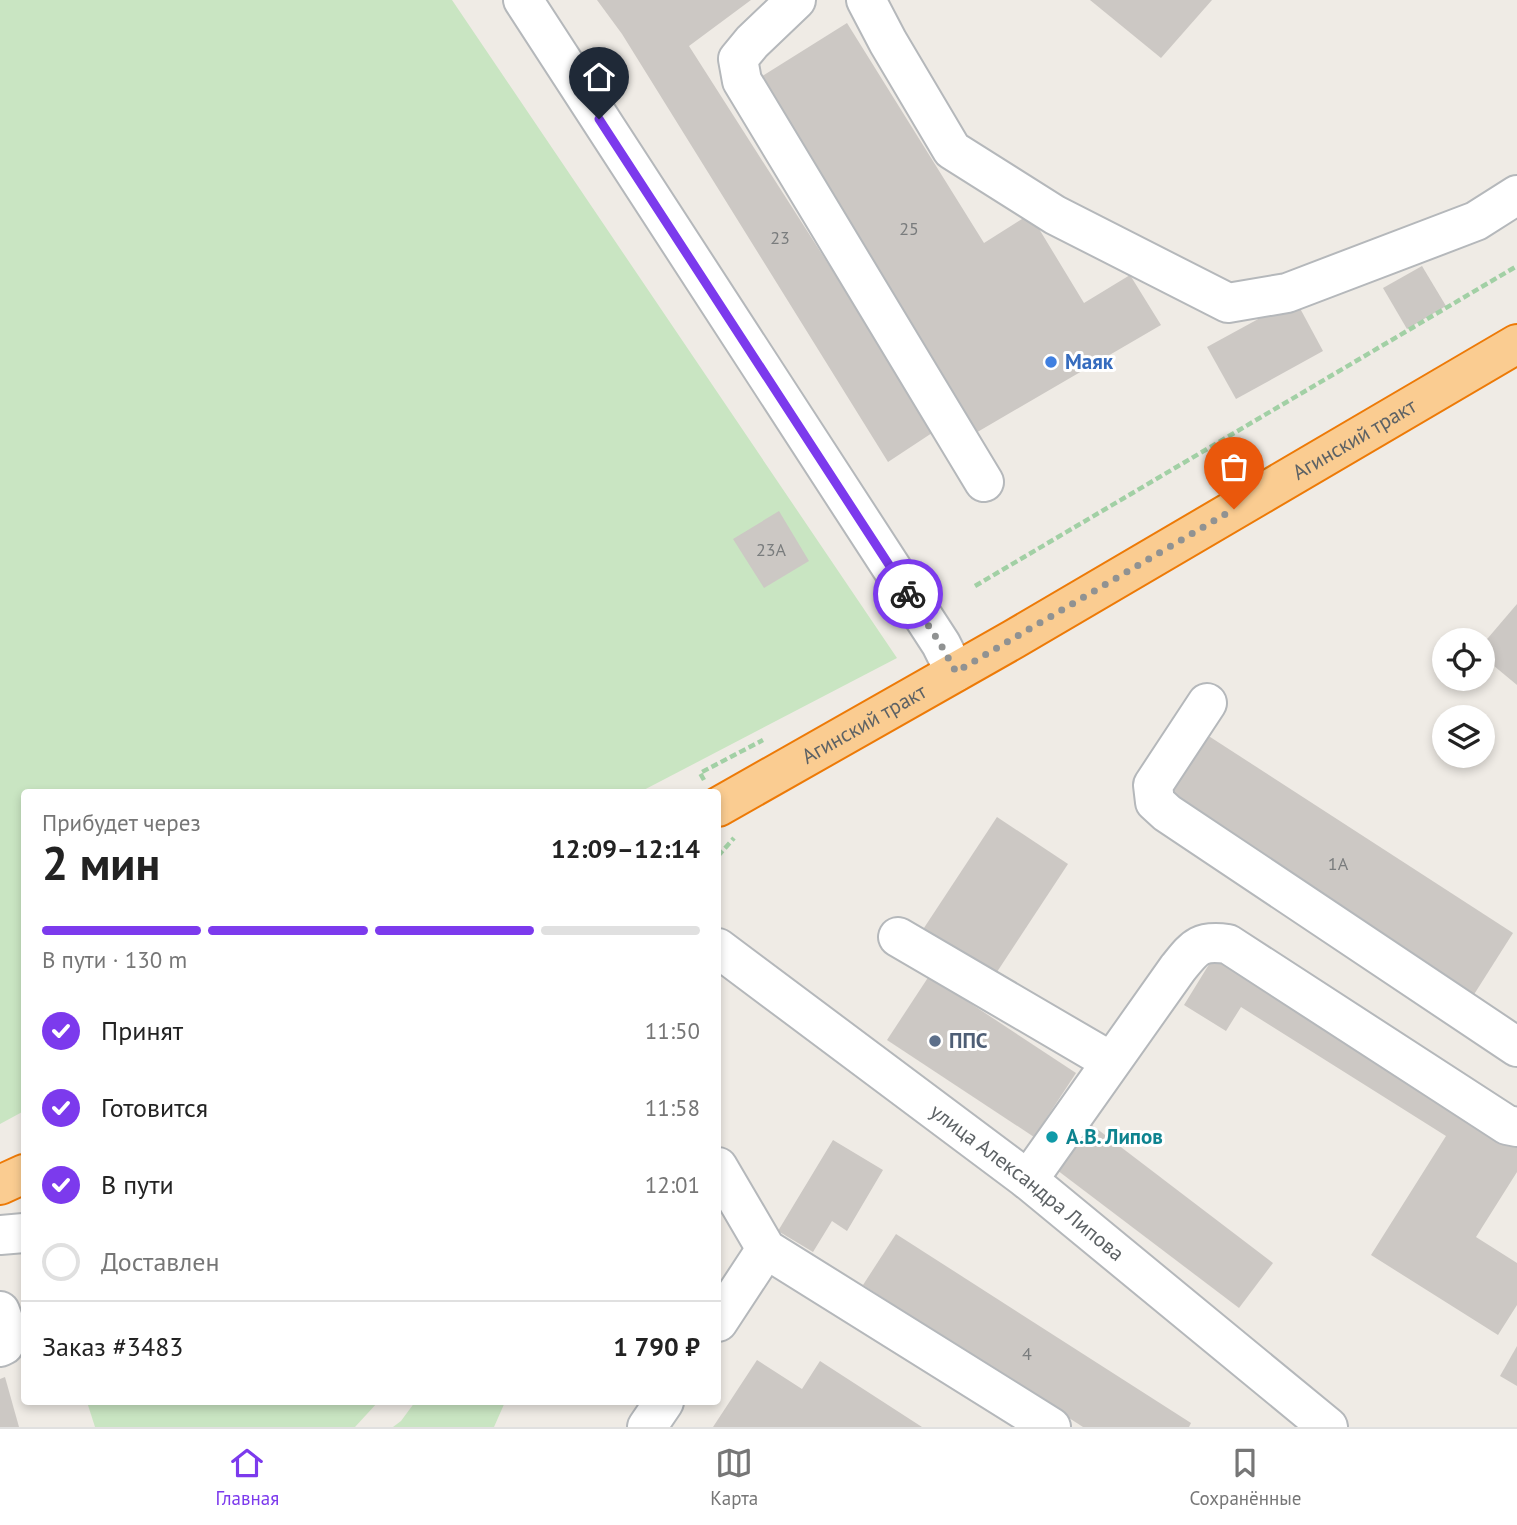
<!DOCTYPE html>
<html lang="ru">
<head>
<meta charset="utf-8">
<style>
	:root { --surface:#fff; --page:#f2f2f2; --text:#222; --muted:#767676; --line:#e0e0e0; --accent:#7c3aed }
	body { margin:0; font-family:"PT Sans",sans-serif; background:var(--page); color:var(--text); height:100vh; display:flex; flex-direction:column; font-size:26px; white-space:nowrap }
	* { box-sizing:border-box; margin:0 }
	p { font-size:23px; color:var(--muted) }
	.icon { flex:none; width:38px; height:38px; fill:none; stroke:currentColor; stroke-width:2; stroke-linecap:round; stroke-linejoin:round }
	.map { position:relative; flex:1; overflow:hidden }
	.side { position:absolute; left:21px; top:789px; width:700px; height:616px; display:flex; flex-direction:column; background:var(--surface); border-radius:7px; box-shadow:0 4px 10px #0003 }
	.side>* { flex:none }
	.tools { position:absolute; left:1432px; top:628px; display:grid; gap:14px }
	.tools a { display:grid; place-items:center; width:63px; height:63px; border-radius:50%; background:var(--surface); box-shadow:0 4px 10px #0003; font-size:35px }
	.pin { position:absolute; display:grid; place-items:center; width:60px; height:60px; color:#fff; margin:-72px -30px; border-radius:50% 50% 50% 0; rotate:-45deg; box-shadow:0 0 7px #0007 }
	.pin .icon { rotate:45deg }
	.courier { position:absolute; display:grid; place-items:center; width:70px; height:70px; margin:-35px; border:5px solid #7c3aed; border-radius:50%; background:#fff; color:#222; box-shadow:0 2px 9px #0007 }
	.head em { font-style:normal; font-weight:700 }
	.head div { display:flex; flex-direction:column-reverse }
	.head { display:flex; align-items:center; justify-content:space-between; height:119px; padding:0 21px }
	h1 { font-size:46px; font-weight:700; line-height:52px }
	.bar { display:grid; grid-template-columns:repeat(4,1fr); gap:10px 7px; align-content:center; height:84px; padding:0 21px }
	.bar i { height:9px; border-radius:5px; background:var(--line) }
	.bar .selected { background:var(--accent) }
	.bar p { grid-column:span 4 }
	.line { display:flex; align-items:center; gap:18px; padding:0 21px; border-top:2px solid var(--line) }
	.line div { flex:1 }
	ol { padding:0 21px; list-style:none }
	li { display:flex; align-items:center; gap:21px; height:77px }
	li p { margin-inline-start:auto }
	li .icon { padding:7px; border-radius:50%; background:var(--accent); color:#fff; stroke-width:4 }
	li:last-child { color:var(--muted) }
	li i { width:38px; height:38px; border:4px solid var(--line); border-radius:50% }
	.tabs { display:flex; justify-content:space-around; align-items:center; height:98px; border-top:2px solid var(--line); background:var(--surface); font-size:19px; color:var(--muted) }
	.tabs a { display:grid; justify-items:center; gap:4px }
	.tabs .selected { color:var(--accent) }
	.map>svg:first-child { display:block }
	.green { fill:#c9e5c2 }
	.building { fill:#ccc8c4 }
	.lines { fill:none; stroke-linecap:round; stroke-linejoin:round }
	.minor-casing { stroke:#b5b8bb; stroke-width:42 }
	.highway-casing { stroke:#ed7a07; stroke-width:42 }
	.path { stroke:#a2d0a5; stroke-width:4.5; stroke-dasharray:7 3.5; stroke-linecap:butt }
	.minor { stroke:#fff; stroke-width:38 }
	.highway { stroke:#facc91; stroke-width:38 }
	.done { stroke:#909292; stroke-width:7; stroke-dasharray:0 12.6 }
	.route { stroke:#7c3aed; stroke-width:9 }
	.shop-dot { fill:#3f7fe0; stroke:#fff; stroke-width:2.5 }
	.service-dot { fill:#5c6f8a; stroke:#fff; stroke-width:2.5 }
	.culture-dot { fill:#0f9aa8; stroke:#fff; stroke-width:2.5 }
	.labels { text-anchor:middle; stroke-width:6; stroke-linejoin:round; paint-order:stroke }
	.number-label { font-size:18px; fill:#797c7d }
	.shop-label { font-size:21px; font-weight:bold; fill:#366cbe; stroke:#fff; text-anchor:start }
	.street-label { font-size:21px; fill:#5d6265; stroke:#fff }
	.service-label { font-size:21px; font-weight:bold; fill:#4e5e75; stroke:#fff; text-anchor:start }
	.culture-label { font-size:21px; font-weight:bold; fill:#0d838f; stroke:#fff; text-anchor:start }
</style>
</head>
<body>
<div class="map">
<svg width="1517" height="1427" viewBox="0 0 1517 1427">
	<rect width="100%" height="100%" fill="#efebe5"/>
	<g class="green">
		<path d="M0,0H452L897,658L638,793H24V1111L0,1124Z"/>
		<path d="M87,1402H378L355,1427H95Z"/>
		<path d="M415,1402H505L494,1427H393L401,1421Z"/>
	</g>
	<g class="building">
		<path d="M597,0H751L689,46L935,431L888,462L622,34Z"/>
		<path d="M1090,0H1212L1161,58Z"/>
		<path d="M847,23L984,243L1030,214L1084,303L1130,275L1161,325L974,434L751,83Z"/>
		<path d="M1422,266L1446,306L1407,329L1383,288Z"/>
		<path d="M1295,299L1323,351L1236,399L1207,347Z"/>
		<path d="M779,511L809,561L764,588L733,539Z"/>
		<path d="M1517,604V685L1482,656V645Z"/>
		<path d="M1204,733L1513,933L1473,996L1164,796Z"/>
		<path d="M997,817L1068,864L991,981L920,934Z"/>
		<path d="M1216,953L1517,1143V1172L1476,1237L1517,1263V1305L1498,1335L1371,1255L1446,1136L1241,1007L1226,1031L1184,1005Z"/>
		<path d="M929,976L1076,1073L1034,1137L887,1040Z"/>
		<path d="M1088,1122L1273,1263L1239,1308L1053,1167Z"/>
		<path d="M833,1140L883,1170L847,1231L832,1221L813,1252L778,1231Z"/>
		<path d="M896,1234L1191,1423L1189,1427H1083L863,1285Z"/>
		<path d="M1517,1346V1386L1500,1376Z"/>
		<path d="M757,1360L802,1389L820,1361L922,1427H713Z"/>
		<path d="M5,1377L19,1427H0V1379Z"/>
	</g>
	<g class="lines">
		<g class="minor-casing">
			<g id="minor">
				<path d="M523,0L941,644L955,672"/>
				<path d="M796,0L752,42L738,59L742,81L984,482"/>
				<path d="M866,0L888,42L952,150L1055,215L1228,303L1287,293L1476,221L1517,195"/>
				<path d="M1207,703L1153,785L1155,802L1167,813L1517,1047"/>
				<path d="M898,937L1110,1061"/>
				<path id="s1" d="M718,948L1028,1180L1328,1427"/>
				<path d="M718,1167L766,1249L1051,1427"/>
				<path d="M1028,1180L1178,968C1195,947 1199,940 1228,944L1507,1125L1517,1127"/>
				<path d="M0,1235L24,1233"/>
				<path d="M0,1311L8,1333L4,1345L0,1347"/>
				<path d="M718,1322L766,1249"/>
				<path d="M647,1427L664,1402"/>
			</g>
		</g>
		<g class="highway-casing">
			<g id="highway">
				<path id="s2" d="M718,807L1014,639L1517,344"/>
				<path d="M0,1185L24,1174"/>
			</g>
		</g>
		<g class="path">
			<path d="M975,586L1517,266"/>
			<path d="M704,780L700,773L763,740"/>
			<path d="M718,856L734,838"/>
		</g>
		<use href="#minor" class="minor"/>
		<use href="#highway" class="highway"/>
	</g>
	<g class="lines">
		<path class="done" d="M908,594L941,645L956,672L1234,509"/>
		<path class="route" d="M599,119L908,594"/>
	</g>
	<circle class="shop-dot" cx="1051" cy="362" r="7"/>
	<circle class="service-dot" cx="935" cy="1041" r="7"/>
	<circle class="culture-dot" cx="1052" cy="1137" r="7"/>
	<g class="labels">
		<g class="number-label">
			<text x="909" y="235">25</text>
			<text x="780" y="244">23</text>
			<text x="771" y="556">23А</text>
			<text x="1338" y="870">1А</text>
			<text x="1027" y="1360">4</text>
		</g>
		<g class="shop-label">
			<text x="1065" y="369">Маяк</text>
		</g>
		<g class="street-label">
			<text dy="7" stroke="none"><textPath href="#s2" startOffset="735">Агинский тракт</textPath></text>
			<text dy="7" stroke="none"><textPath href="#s2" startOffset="168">Агинский тракт</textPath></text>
			<text dy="7" stroke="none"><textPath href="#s1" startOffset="388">улица Александра Липова</textPath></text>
		</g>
		<g class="service-label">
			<text x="949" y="1048">ППС</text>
		</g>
		<g class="culture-label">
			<text x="1066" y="1144">А.В. Липов</text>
		</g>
	</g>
</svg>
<div class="tools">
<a><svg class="icon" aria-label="locate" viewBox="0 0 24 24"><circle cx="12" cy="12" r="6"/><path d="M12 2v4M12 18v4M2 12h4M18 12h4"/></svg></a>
<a><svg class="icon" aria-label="layers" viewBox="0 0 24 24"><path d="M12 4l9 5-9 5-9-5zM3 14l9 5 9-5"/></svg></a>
</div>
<div class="pin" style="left:1234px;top:509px;background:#ea580c"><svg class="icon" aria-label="bag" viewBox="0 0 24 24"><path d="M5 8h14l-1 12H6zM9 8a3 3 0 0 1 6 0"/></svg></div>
<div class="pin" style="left:599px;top:119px;background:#1f2937"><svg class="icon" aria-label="home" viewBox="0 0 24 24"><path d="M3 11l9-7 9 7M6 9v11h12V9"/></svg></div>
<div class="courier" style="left:908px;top:594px"><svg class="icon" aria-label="bike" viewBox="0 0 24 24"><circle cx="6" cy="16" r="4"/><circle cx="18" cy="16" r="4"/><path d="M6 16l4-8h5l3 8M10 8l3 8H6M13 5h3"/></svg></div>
<section class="side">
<div class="head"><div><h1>2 мин</h1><p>Прибудет через</p></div><em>12:09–12:14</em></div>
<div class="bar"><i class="selected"></i><i class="selected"></i><i class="selected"></i><i></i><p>В пути · 130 m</p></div>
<ol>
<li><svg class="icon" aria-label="check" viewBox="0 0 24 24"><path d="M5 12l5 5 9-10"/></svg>Принят<p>11:50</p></li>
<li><svg class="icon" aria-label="check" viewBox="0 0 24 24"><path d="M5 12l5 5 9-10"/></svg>Готовится<p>11:58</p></li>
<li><svg class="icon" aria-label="check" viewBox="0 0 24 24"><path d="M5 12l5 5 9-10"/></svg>В пути<p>12:01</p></li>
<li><i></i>Доставлен</li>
</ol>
<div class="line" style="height:91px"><div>Заказ #3483</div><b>1 790 ₽</b></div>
</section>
</div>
<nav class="tabs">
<a class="selected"><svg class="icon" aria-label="home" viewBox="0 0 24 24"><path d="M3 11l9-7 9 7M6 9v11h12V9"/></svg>Главная</a>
<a><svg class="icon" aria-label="map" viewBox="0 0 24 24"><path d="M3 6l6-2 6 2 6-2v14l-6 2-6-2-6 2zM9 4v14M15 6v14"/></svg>Карта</a>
<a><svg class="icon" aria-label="saved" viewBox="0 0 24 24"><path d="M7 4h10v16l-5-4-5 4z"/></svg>Сохранённые</a>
</nav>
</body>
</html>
